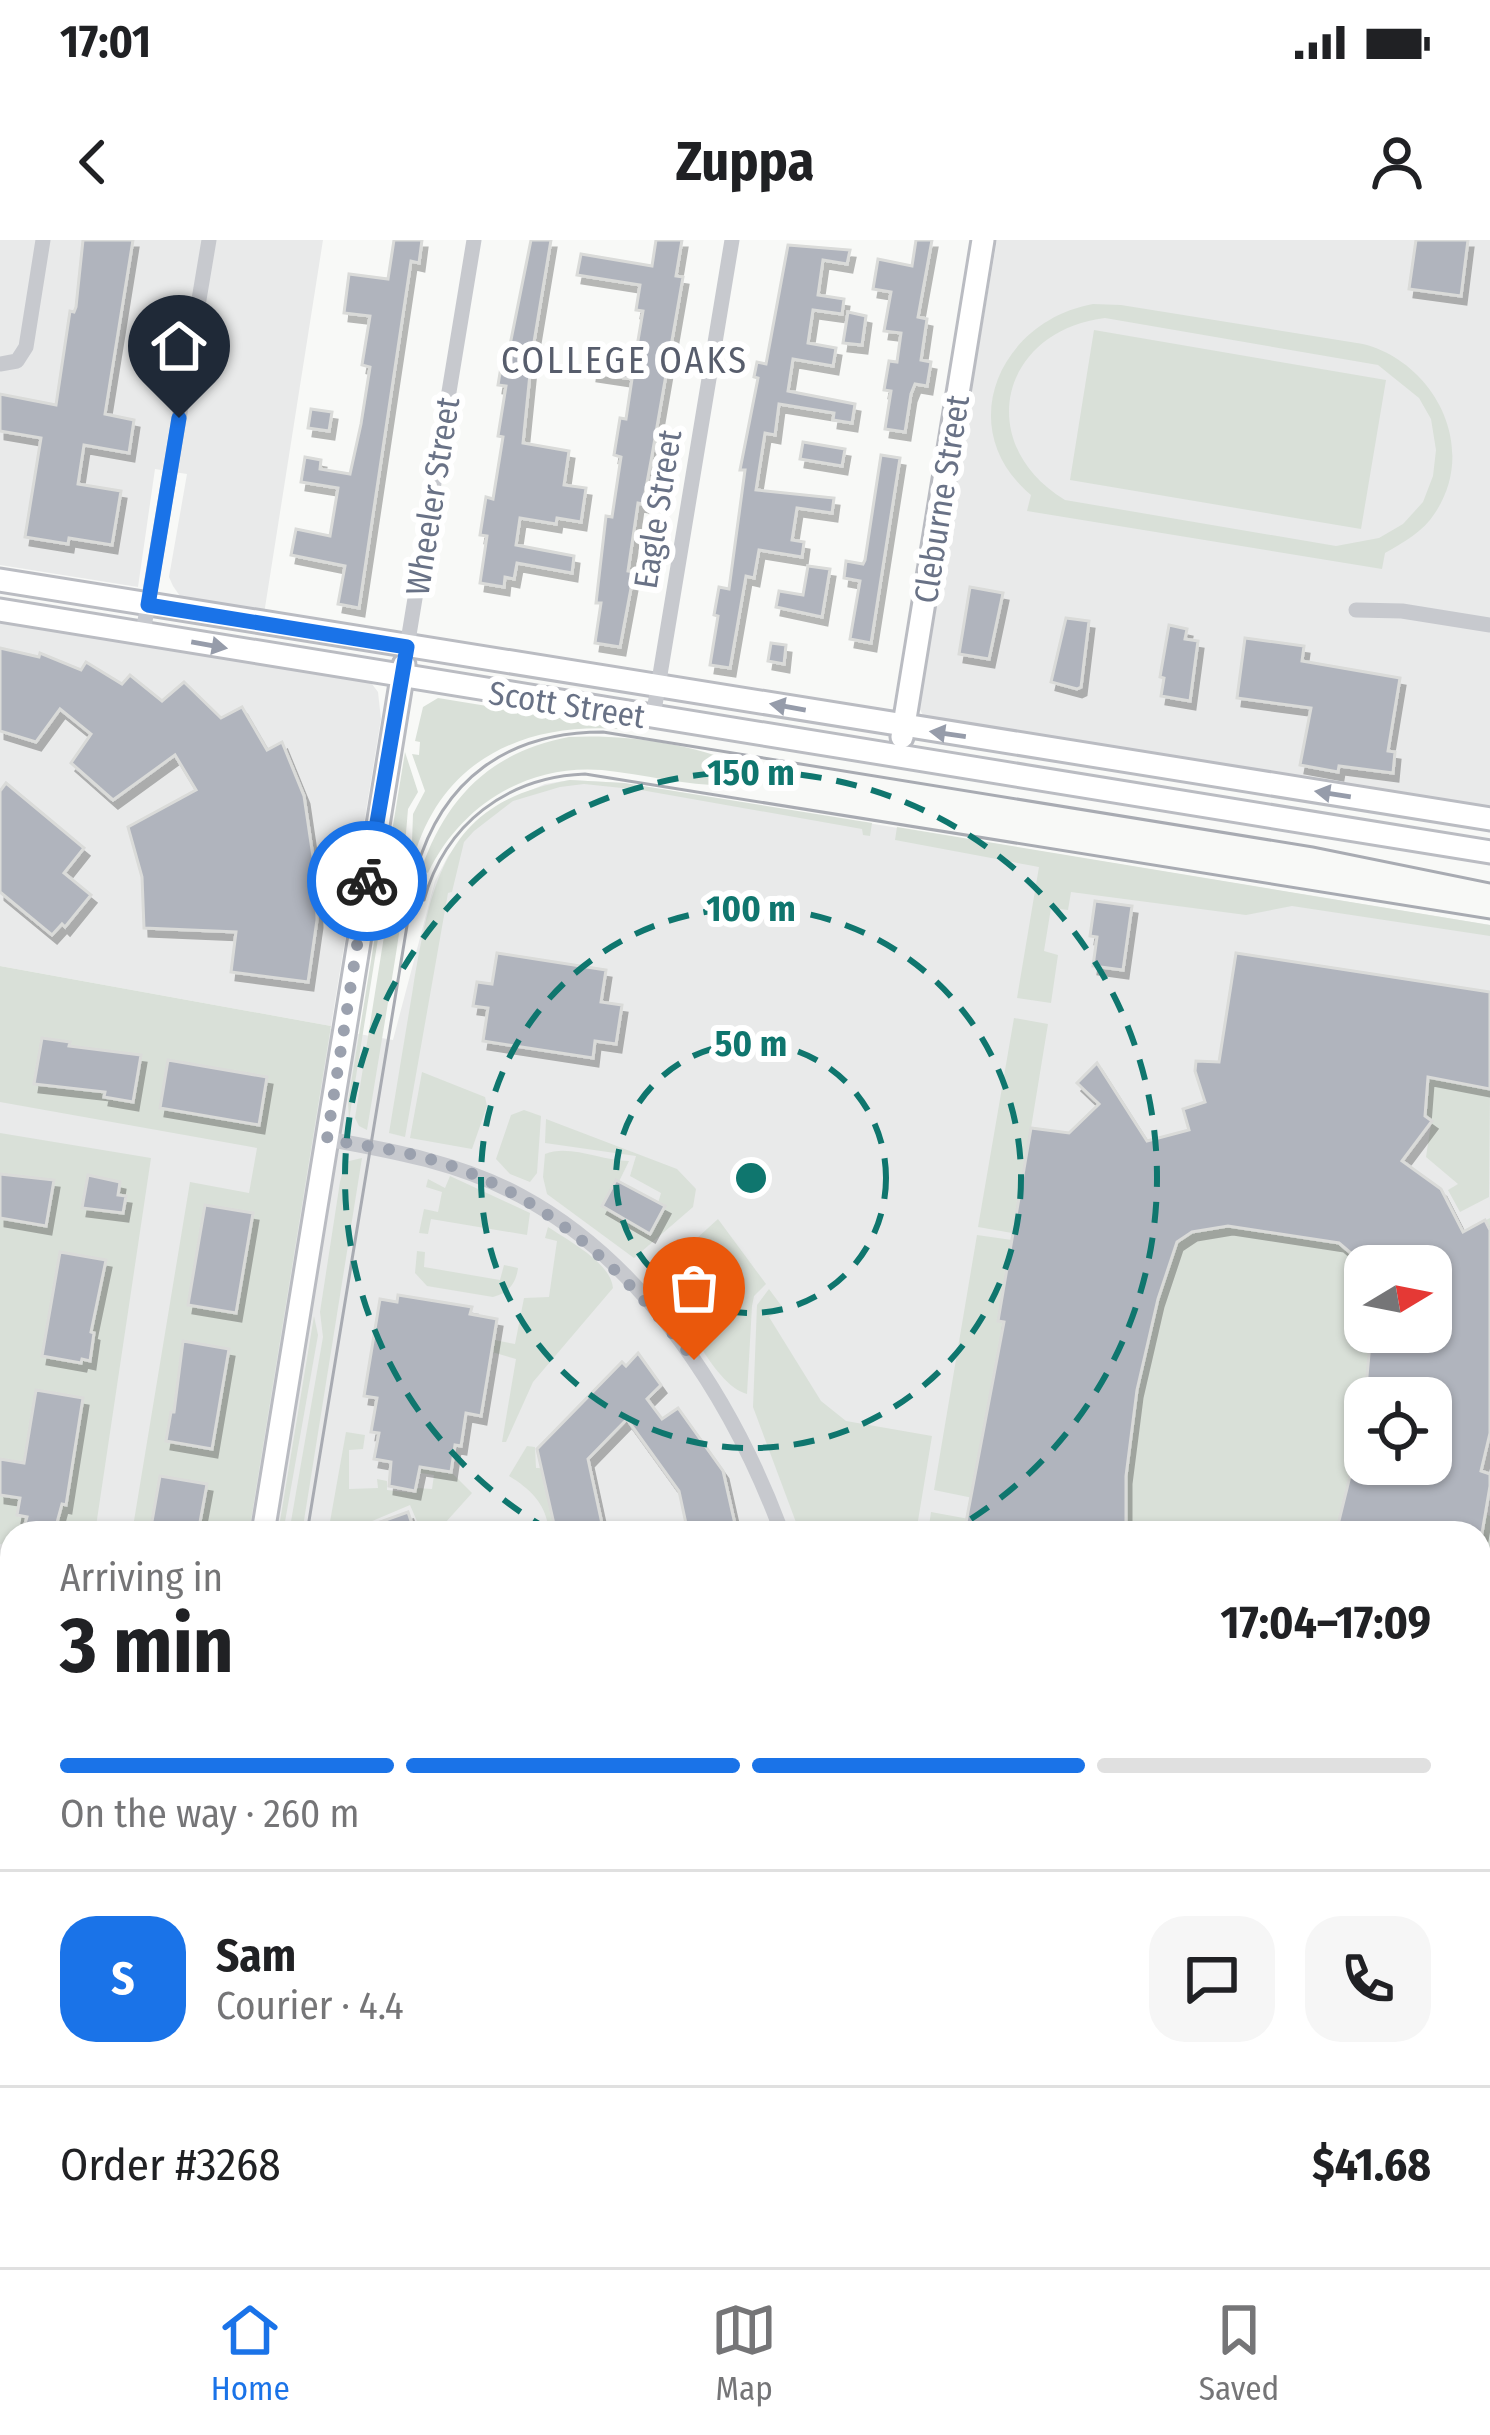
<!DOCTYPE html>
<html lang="en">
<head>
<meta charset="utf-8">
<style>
	:root { --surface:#fff; --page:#f6f6f6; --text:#202124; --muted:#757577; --line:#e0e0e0; --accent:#1a73e8 }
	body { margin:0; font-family:"Fira Sans Condensed",sans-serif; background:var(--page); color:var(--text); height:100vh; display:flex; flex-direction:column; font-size:45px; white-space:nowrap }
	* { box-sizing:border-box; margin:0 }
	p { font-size:39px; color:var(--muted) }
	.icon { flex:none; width:66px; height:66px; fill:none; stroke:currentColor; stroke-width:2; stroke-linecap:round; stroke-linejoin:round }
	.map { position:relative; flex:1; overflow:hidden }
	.side { position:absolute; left:0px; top:1281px; width:1491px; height:747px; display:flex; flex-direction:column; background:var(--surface); border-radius:36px 36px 0 0; box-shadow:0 3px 9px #0004 }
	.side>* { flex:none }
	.needle { width:78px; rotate:80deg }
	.fabs { position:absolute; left:1344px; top:1005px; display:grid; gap:24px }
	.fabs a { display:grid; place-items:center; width:108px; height:108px; border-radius:24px; background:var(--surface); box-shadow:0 3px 9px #0004; font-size:60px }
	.pin { position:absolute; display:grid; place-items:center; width:102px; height:102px; color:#fff; margin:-123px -51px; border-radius:50% 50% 50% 0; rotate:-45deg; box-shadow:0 0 12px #0007 }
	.pin .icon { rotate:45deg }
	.courier { position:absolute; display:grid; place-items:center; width:120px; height:120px; margin:-60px; border:9px solid #1a73e8; border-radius:50%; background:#fff; color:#222; box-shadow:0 3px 15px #0007 }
	.headline em { font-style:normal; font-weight:700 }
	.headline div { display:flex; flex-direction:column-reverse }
	.headline { display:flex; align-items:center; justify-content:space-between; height:204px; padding:0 60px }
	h1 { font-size:78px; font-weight:700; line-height:90px }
	.bar { display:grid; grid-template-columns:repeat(4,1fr); gap:18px 12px; align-content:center; height:144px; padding:0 60px }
	.bar i { height:15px; border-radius:9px; background:var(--line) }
	.bar .on { background:var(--accent) }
	.bar p { grid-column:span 4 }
	.line { display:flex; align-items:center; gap:30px; padding:0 60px; border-top:3px solid var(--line) }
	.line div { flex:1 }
	.round { display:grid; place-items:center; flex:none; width:126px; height:126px; border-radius:36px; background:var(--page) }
	.status { display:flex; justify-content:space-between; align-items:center; height:84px; padding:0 60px; background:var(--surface); direction:ltr }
	.status svg { height:33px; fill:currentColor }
	header { display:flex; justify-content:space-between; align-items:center; height:156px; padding:0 60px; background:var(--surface); font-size:54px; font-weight:700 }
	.dock { display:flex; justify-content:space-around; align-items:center; height:168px; border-top:3px solid var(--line); background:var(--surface); font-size:33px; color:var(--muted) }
	.dock a { display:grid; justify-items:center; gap:6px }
	.dock .on { color:var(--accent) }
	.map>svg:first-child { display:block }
	.built { fill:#e9eaea; fill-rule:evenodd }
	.green { fill:#d9e0d8; fill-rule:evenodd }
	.building { fill:#b0b4bd; stroke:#dadbd9; stroke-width:3; filter:url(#shadow) }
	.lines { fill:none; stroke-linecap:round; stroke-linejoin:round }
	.secondary-casing { stroke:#babcc2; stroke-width:27 }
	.minor { stroke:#c7c9ce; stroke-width:15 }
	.tertiary { stroke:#c7c9ce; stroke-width:18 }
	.secondary { stroke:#fff; stroke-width:21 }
	.tram { stroke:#a8abb2; stroke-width:3 }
	.oneway { fill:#969caa }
	.done { stroke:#9ba1ae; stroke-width:12; stroke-dasharray:0 21.6 }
	.route { stroke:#1a73e8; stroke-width:15 }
	.ring { fill:none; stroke:#0f766e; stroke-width:6; stroke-dasharray:21 15 }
	.labels { text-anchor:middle; stroke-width:12; stroke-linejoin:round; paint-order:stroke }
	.street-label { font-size:33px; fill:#697286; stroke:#fff }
	.neighbourhood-label { font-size:36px; letter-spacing:3px; fill:#575d6c; stroke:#fff }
	.centre { fill:#0f766e; stroke:#fff; stroke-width:6 }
	.ring-label { font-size:36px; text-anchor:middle; font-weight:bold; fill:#0f766e; stroke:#fff; stroke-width:12; stroke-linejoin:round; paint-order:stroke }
</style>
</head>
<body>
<div class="status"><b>17:01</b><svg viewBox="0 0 49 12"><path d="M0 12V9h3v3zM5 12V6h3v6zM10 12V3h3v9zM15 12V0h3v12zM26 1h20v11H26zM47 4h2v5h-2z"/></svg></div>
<header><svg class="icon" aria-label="back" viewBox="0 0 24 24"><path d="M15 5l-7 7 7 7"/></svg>Zuppa<svg class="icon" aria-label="person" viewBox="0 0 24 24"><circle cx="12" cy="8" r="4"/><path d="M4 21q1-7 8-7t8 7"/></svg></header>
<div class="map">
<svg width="1490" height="2027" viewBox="0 0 1490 2027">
	<defs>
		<filter id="shadow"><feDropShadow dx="5" dy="8" stdDeviation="0" flood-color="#0004"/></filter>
	</defs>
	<rect width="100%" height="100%" fill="#f8f9f7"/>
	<g class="built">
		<path d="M0,0H323L264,374L184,362L173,346L169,337L187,234L155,229L138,347L0,325Z"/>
		<path d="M997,0H1490V571L924,477L919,468V454Z"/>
		<path d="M0,378L358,438L372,444L378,452L381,479L331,786L0,726Z"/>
		<path d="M570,540L624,543L1490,685V2027H155L158,2016H1479V1293H12V1573L0,1572V731L393,800L435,641L448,616L479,579L501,563L545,544ZM1365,1026H1431V1092H1365ZM1365,1158H1431V1224H1365Z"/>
	</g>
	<g class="green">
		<path d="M1093,64L1121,65L1363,104C1434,122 1479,207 1435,273C1423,292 1404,302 1385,313L1382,329L1027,271L1031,255C952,189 999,81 1093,64ZM1105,78L1378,125L1419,158L1431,179L1436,210L1433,236L1423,262L1403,284L1379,298L1336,306L1065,260C973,204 1000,91 1105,78Z"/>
		<path d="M1094,90L1386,140L1361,289L1070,240Z"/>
		<path d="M438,458L640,491C539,478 445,510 414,617C404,653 400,690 394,726C385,781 376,835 367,890L359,886L355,878L393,640L412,602L413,574L425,551L412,514L419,515L420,502L415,501L423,467Z"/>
		<path d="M569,497C627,494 692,504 745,526L742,545C694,548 649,535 602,530C526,524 460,566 428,633L421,630C446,557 492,511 569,497Z"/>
		<path d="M405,512L418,552L408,569L405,605L386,649L349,880L348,862Z"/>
		<path d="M570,540L624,543L872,583L870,596L863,595L862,589L641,550L584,544L560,547L513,561L474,591L464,602L452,652L448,653L405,897L389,893C397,845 405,796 413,748C432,639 445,562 570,540Z"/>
		<path d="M897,587L1490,685V696L1292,666L1246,675L1071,652L1068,670L1051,668L1044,711L1058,715L1051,763L1017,758L1039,627L895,600Z"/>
		<path d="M0,726L331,786L249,1293H132L190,942L249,953L257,908L0,862Z"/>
		<path d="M1014,778L1048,784L1031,888L1069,893L1114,851L1147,901L1188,890L1183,869L1205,862L1195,831L1196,821L1219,822L1222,804L1365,823L1490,849L1489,957L1460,972L1448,950L1458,944L1426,917L1431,884L1402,921L1441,949L1462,992L1490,978V1193L1481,1231L1490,1234L1485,1274L1490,1276V1394L1479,1393V1293H928L931,1272L969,1279L973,1258L934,1250L977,995L1012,1000V993L978,987ZM1365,1026H1431V1092H1365ZM1365,1158H1431V1224H1365Z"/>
		<path d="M422,832L485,857L487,866L472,909L410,898Z"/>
		<path d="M524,870L541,876L537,933L530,942L510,934L496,919L511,875Z"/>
		<path d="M546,879L677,929L696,949L693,967L634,1018L547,954L543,937L545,914C570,904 601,921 629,921L606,968L650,990L661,953L630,936L636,916L545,903Z"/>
		<path d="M0,893L151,918L95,1293H12V1306L0,1304Z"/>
		<path d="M362,918L302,1293H289L323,1097L320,1072L340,942L345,922Z"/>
		<path d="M450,936L530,973L527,995L431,979L428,994L419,993L424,969L438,972L442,952L426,947L428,939L445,948Z"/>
		<path d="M718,979L766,1044L754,1056L752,1066L747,1154C711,1144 682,1064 653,1038Z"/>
		<path d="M548,987C569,1001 611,1023 613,1048L533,1142L506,1202H502L516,1119L492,1112L494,1100L515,1104L524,1058L549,1057L557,1001L545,998Z"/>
		<path d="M417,1011L425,1012L424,1027L500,1040L504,1025L518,1028C516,1043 509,1053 493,1057L427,1046L415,1033Z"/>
		<path d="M769,1049L783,1068L769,1077L821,1161L846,1181L932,1196L916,1293H800L753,1167L757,1065Z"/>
		<path d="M314,1076L318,1095L283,1293H278Z"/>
		<path d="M346,1192L365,1195L363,1209L349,1210V1249L378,1248L377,1239L387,1241V1250L415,1253L417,1248L432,1249L434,1235L407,1231L408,1221L451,1232L472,1253L436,1293H422L410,1265L344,1293H328Z"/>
		<path d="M527,1206L535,1207L536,1228H542L556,1293H549C547,1265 532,1250 509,1236Z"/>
		<path d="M1479,1667L1490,1669V1726L1479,1724Z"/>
		<path d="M1490,1796V2026L1456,2027L1457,2016H1479V1869Z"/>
		<path d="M375,2016H433L487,2027H421Z"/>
		<path d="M683,2016H768L766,2027H688Z"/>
	</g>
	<g class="building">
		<path d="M83,0H133L105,174L134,180L129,213L84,205L78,244L121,251L112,305L69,298L68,304L25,297L41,198L0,191V154L56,165L70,71L74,72L76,67Z"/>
		<path d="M394,0H422L419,23L411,21L359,368L338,364L345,326L291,315L296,289L330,296L338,248L301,242L305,217L321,220L320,229L350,234L361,184L370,127L362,125L370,76L344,73L349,34L388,39Z"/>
		<path d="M531,0H551L532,114L523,203L569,211L564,245L586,248L581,282L557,278L556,284L520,278L516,305L574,316L572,333L517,323L514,339L505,337L504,347L480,343L487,296L480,295L486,257L493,259L503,197L498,196L506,146L498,145L504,109L509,110Z"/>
		<path d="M656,0H682L676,36L683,37L651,221L643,264L638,263L628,331L634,332L620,407L595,403L601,363H596L606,276L612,277L621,217L614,215L620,178L626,179L632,139L592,133L594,118L634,124L643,71L636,70L640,45L577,35L581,14L652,26Z"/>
		<path d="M916,0H932L918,77L927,79L921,120L931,122L927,146L915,144L911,154L905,192L885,189L891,151L884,150L889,121L897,122L901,93L884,91L891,52L873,49L878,19L912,26Z"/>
		<path d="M1416,0H1468L1461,56L1409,49Z"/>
		<path d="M788,5L850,10L847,24L823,20L818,55L844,59L842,74L813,70L808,103L836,108L833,126L793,119L788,151L855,164L852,183L833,180L834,173L779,164L775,195L765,193L756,250L834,258L832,273L797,268L792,300L804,302L802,317L759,310L754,338L746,336L730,428L710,425L718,376L714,375L719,347L729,349L745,230H740L758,138L754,137L757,122L766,124Z"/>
		<path d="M848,72L866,76L862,105L843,103Z"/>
		<path d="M311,169L332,172L329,191L308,188Z"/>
		<path d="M803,202L845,209L842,226L800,219Z"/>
		<path d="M881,215L900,218L871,403L850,399L860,341L844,338L846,321L863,324L865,320Z"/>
		<path d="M808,326L830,329L822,377L776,367L779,351L803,355Z"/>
		<path d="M970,347L1003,353L989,419L959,414Z"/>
		<path d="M1066,378L1089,381L1081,447L1077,449L1051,442Z"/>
		<path d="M1169,385L1187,389L1185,399L1198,401L1190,461L1161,456L1164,438L1160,437Z"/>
		<path d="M1245,398L1304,406L1302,421L1400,438L1388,511L1395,512L1393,533L1339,526L1338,532L1300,525L1311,468L1237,458Z"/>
		<path d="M771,403L786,405L784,424L768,421Z"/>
		<path d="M0,408L39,417L40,413L81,430L86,422L122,444L130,435L162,461L184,442L221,478L242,467L267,510L282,502L304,556L316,637L317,680L308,742L231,732L236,692L144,688L142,637L128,587L196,550L175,515L113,560L71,523L91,494L60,469L36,502L0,491Z"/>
		<path d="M6,543L84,608L64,633L91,655L65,687L62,684L52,695L0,652V551Z"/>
		<path d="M1095,661L1132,666L1123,730L1093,726L1097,697L1090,696Z"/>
		<path d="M497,713L606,730L601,762L622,765L616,804L595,801L593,818L483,801L488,768L473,766L477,742L492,744Z"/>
		<path d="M1236,713L1490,752V849L1428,837L1425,876L1432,881L1402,921L1441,949L1463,992L1485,980L1490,990V1193L1481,1231L1490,1234V1246L1482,1293H1336L1353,1224H1431V1158H1365L1371,1092H1431V1026H1366L1339,1003L1228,986L1192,992L1177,1002L1158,1059L1137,1150L1126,1236V1293H964L1004,1082L998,1081L1031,888L1069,893L1099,864L1077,843L1097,823L1147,901L1189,890L1183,869L1205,862L1195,831L1196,821L1219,822Z"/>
		<path d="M42,798L70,802L69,806L141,815L133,862L104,857L105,852L34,844Z"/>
		<path d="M168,820L267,837L259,885L160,868Z"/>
		<path d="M0,934L54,940L46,986L0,978Z"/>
		<path d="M88,935L120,942L118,955L126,956L123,973L82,968Z"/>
		<path d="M616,940L665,966L650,994L602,966Z"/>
		<path d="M205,965L253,973L236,1073L188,1065Z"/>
		<path d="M60,1012L106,1020L91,1092L94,1093L90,1121L82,1119L81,1123L42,1116Z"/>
		<path d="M398,1055L472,1067L470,1074L497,1079L481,1176L466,1173L461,1206L455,1205L451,1232L420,1227L415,1251L389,1246L391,1222L374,1219L379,1193L371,1192L377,1158L364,1156L380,1059L397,1062Z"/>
		<path d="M183,1101L229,1109L212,1209L166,1201L171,1172H174Z"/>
		<path d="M638,1113L661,1145L647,1159L662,1179L678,1168L723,1231L737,1293H688L679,1251L627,1179L588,1219L604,1293H556L537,1209L622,1122L626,1126Z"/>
		<path d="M36,1150L83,1158L66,1265L62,1264L55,1290L25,1284L27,1277L17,1275L20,1258L0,1255V1219L24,1223Z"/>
		<path d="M160,1236L207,1244L198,1293H150Z"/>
		<path d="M408,1272L415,1293H356L355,1291Z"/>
	</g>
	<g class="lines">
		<g class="secondary-casing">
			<g id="secondary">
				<path d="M0,340L1490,579"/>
				<path d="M0,370L1490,612"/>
				<path d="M902,497L983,0"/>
				<path d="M263,1293L404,425"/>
				<path d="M111,2027L115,2016"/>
			</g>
		</g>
		<g class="minor">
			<path d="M0,124L17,121L26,107L43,0"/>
			<path d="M1356,370L1402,371L1490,385"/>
			<path d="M143,393L209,0"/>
			<path d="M407,407L474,0"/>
			<path d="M653,477L732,0"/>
			<path d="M327,899C394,911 460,923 521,956C647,1024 734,1163 782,1293"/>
		</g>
		<g class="tertiary">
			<path d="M0,1516L12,1518"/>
			<path d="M1479,1759L1490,1760"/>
		</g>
		<use href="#secondary" class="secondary"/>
		<g class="tram">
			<path d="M424,660C445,584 507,537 585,534L1490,679"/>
			<path d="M307,1293L416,631C442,539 508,492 603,492L1313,607L1490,643"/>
			<path d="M147,2027L151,2016"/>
		</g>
	</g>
	<defs><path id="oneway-solid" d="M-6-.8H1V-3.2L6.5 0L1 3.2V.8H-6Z" transform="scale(3)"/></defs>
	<g class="oneway">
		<use href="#oneway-solid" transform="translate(209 405) rotate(10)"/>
		<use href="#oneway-solid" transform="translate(788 467) rotate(-170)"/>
		<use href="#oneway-solid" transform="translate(948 494) rotate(-172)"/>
		<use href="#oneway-solid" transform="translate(1333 554) rotate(-171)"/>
	</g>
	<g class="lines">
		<path class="done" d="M367,641L327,899C357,905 388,908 418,916C538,946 620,1025 694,1120"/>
		<path class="route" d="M179,178L148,365L407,407L367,641"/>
	</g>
	<g class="ring">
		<circle cx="751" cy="938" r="135"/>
		<circle cx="751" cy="938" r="270"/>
		<path d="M551 1291A406 406 0 1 1 951 1291"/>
	</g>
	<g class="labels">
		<g class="street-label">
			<text transform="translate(432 256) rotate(-81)" y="12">Wheeler Street</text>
			<text transform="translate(941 259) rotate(-81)" y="12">Cleburne Street</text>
			<text transform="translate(657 269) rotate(-81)" y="12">Eagle Street</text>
			<text transform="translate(567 464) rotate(9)" y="12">Scott Street</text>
		</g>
		<g class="neighbourhood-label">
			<text x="625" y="133">COLLEGE OAKS</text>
		</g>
	</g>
	<circle cx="751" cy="938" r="18" class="centre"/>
	<g class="ring-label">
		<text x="751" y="545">150 m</text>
		<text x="751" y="681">100 m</text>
		<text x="751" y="816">50 m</text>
	</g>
</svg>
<div class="fabs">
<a><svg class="needle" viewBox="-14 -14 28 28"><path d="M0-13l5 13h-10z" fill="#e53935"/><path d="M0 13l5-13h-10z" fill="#757577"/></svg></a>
<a><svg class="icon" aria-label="locate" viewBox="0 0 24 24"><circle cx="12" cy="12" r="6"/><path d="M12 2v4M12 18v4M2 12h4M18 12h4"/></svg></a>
</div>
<div class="pin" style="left:694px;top:1120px;background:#ea580c"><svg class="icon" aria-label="bag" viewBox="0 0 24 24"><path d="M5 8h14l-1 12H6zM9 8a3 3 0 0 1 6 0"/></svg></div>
<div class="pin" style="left:179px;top:178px;background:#1f2937"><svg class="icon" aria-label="home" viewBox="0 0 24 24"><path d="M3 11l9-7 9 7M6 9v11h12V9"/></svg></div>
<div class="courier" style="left:367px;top:641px"><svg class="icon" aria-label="bike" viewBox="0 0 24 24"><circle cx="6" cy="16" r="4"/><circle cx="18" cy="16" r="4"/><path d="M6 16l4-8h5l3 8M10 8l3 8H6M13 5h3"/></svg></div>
<section class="side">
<div class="headline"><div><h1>3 min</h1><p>Arriving in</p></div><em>17:04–17:09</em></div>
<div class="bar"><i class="on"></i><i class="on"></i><i class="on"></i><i></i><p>On the way · 260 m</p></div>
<div class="line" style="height:216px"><b class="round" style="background:var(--accent);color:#fff">S</b><div><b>Sam</b><p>Courier · 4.4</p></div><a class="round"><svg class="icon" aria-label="chat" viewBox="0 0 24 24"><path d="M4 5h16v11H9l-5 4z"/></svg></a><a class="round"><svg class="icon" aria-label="phone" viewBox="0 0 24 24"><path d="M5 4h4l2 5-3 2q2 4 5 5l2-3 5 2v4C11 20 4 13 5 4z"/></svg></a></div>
<div class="line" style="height:156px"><div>Order #3268</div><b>$41.68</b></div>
</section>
</div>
<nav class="dock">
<a class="on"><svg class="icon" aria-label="home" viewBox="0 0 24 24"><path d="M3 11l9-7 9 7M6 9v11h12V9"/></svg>Home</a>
<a><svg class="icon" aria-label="map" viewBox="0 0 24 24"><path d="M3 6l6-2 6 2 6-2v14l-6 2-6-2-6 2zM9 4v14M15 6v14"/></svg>Map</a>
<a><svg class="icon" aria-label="saved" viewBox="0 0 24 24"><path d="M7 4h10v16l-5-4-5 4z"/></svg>Saved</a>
</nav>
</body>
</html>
